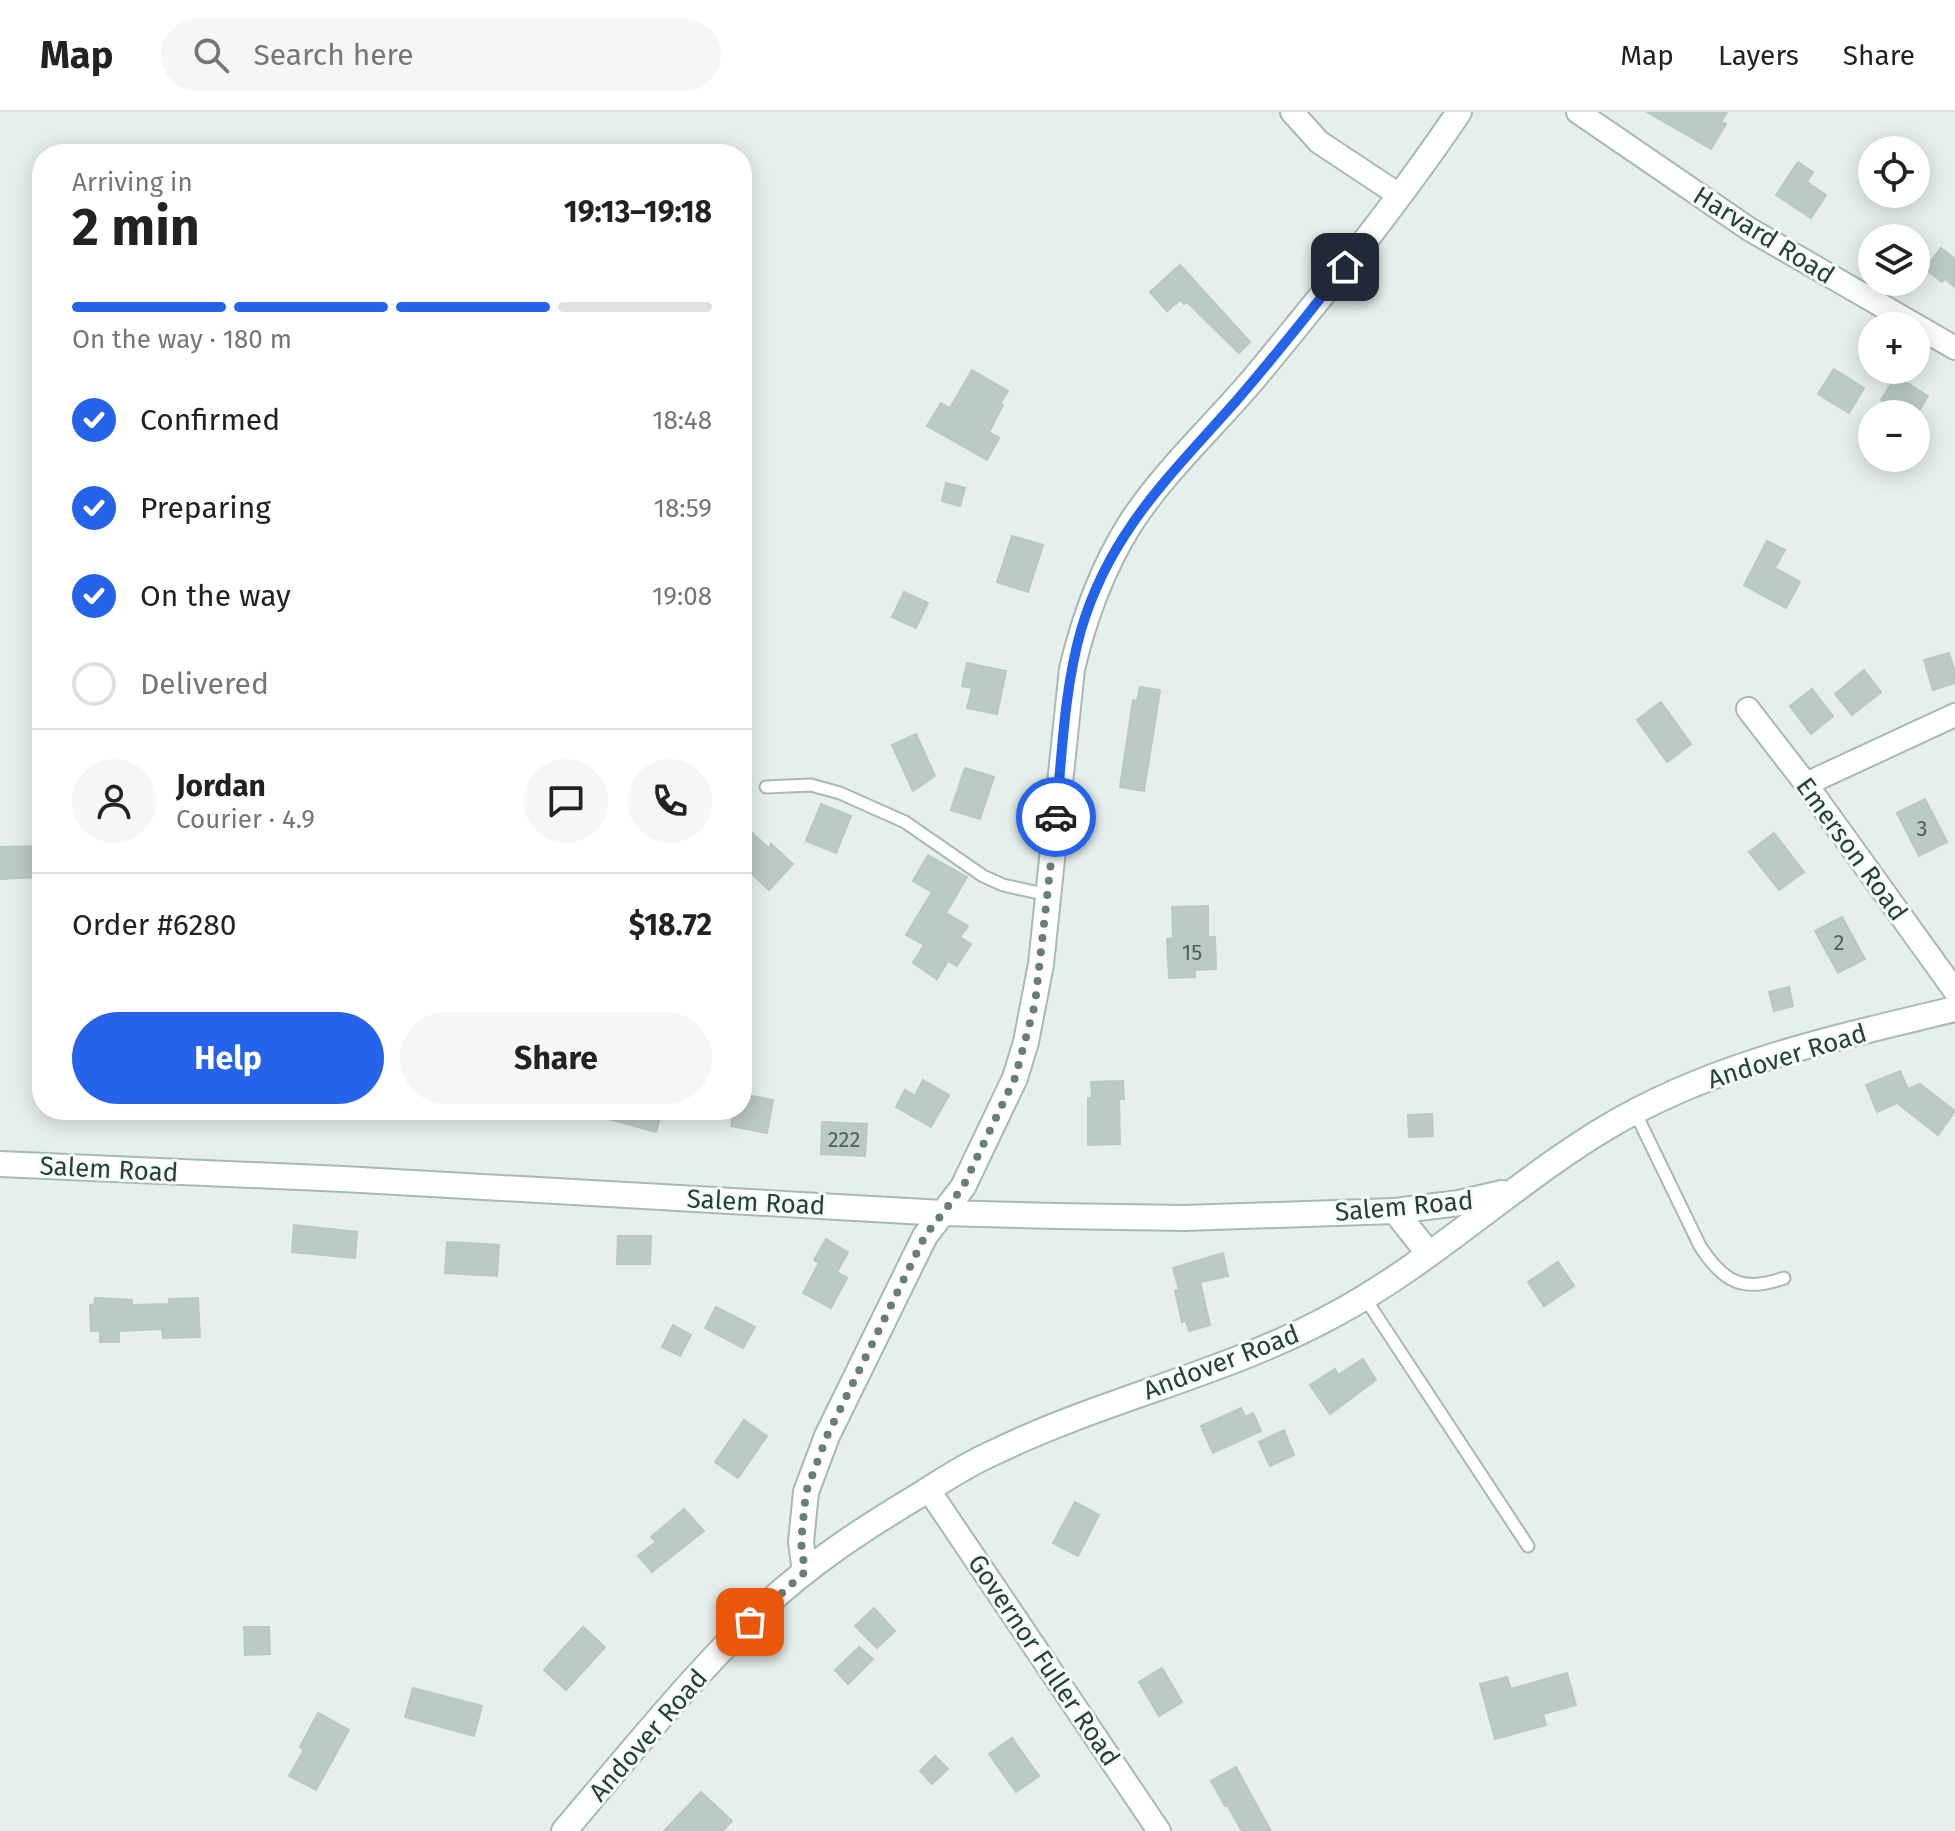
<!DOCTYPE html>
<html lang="en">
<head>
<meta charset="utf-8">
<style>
	:root { --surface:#fff; --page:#f6f6f6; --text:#222; --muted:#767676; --line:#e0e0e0; --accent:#2563eb }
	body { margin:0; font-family:"Fira Sans",sans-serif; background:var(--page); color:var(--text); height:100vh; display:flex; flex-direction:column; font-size:30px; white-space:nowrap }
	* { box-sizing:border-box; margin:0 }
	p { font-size:26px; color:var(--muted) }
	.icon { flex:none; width:44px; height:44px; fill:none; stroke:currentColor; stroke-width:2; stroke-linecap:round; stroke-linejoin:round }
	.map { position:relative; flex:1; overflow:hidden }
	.side { position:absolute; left:32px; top:32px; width:720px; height:976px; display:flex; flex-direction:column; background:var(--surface); border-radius:32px; box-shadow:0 4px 20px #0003 }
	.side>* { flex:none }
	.controls { position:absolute; left:1858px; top:24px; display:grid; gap:16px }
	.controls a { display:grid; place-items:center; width:72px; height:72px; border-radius:50%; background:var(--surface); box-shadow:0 4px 20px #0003; font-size:40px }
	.pin { position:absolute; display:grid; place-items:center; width:68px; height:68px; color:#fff; margin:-34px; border-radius:16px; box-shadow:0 4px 12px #0006 }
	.courier { position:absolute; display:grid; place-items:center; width:80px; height:80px; margin:-40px; border:6px solid #2563eb; border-radius:50%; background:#fff; color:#222; box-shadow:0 2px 10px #0007 }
	.head em { font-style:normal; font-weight:700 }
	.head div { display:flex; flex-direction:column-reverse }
	.head { display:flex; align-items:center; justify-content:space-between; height:136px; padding:0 40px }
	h1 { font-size:52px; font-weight:700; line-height:60px }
	.bar { display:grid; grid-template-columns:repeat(4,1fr); gap:12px 8px; align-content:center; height:96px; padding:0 40px }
	.bar i { height:10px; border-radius:6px; background:var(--line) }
	.bar .on { background:var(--accent) }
	.bar p { grid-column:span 4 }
	.line { display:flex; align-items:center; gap:20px; padding:0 40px; border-top:2px solid var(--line) }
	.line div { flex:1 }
	.round { display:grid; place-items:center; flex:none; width:84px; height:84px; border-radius:42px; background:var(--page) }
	ol { padding:0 40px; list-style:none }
	li { display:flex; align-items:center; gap:24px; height:88px }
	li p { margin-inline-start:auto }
	li .icon { padding:8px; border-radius:50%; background:var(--accent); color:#fff; stroke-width:4 }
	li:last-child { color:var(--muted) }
	li i { width:44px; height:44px; border:4px solid var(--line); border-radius:50% }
	.cta { display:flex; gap:16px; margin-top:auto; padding:16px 40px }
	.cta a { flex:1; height:92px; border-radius:48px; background:var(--accent); color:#fff; font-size:32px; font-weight:700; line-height:92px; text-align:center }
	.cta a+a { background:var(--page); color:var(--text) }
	header { display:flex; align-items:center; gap:48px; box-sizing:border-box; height:112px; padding:0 40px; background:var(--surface); border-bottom:2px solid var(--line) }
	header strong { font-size:38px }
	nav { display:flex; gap:44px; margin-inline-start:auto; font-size:28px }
	.search { width:560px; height:72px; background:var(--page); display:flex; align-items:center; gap:20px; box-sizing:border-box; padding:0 28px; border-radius:44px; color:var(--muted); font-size:30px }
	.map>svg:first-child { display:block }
	.building { fill:#bbcac4; stroke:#b8c9c2; stroke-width:2 }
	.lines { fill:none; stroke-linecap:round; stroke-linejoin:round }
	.lane-casing { stroke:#a8b8b2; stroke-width:15 }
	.street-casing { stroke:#a8b8b2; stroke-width:26 }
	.secondary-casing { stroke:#a4bbb3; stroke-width:28 }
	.lane { stroke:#fff; stroke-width:11 }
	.street { stroke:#fff; stroke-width:22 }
	.secondary { stroke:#fff; stroke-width:24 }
	.done { stroke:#687f78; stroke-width:8; stroke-dasharray:0 14.4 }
	.route { stroke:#2563eb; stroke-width:10 }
	.labels { text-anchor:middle; stroke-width:6; stroke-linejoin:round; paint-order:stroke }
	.number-label { font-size:22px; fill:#4a645c }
	.street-label { font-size:26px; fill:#24423a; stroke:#f7fbf9 }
</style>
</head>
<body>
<header>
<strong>Map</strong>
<div class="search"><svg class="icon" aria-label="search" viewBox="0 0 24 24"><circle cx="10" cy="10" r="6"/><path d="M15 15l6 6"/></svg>Search here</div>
<nav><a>Map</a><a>Layers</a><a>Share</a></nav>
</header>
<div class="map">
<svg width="1955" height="1719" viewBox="0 0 1955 1719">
	<rect width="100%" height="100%" fill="#e6efeb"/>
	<g class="building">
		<path d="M1647,0H1727L1721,10L1726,12L1711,37Z"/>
		<path d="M1798,50L1813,60L1807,70L1826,83L1811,106L1776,83Z"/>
		<path d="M1941,136L1955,147V175L1945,167L1942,170L1925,157Z"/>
		<path d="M1180,153L1250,230L1239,241L1187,190L1184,192L1180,188L1167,199L1150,180Z"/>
		<path d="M1834,257L1864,276L1849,301L1818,282Z"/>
		<path d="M972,258L1008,279L1000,292L1003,293L989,320L999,326L987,348L927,314L941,291L950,296Z"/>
		<path d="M1896,264L1928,284L1917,302H1903L1881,288Z"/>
		<path d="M946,371L965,376L960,394L942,389Z"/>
		<path d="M1012,424L1043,433L1028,480L997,470Z"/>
		<path d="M1767,429L1785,438L1775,456L1800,470L1786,496L1744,473Z"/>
		<path d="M904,480L928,491L916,516L892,505Z"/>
		<path d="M1949,541L1955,560V571L1933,578L1924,548Z"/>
		<path d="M967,551L1006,559L997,602L967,596L972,576L962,574Z"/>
		<path d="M1864,558L1881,580L1852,603L1835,582Z"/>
		<path d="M1140,575L1160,578L1144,679L1120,675L1133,588L1137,589Z"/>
		<path d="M1812,577L1833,604L1811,622L1790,594Z"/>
		<path d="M1661,590L1691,632L1667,650L1637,608Z"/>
		<path d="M916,622L935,664L913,679L892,633Z"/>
		<path d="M965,656L994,665L980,707L951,698Z"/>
		<path d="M1925,687L1947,730L1919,744L1897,701Z"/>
		<path d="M821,692L851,704L836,741L806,729Z"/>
		<path d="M742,712L769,736L771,732L793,752L769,778L749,759L751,757L742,748Z"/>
		<path d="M1774,721L1804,760L1779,778L1749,740Z"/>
		<path d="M41,734L42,765L0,767V735Z"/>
		<path d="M928,743L967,765L946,801L968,814L960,825L971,832L957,854L948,849L937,867L913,851L924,833L906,823L932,780L913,769Z"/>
		<path d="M1208,794V825H1215L1216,857L1195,858V865L1169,866L1167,827L1173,826L1172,795Z"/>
		<path d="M1842,805L1865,847L1838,861L1815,819Z"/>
		<path d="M1789,875L1793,894L1774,899L1769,880Z"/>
		<path d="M1900,959L1908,977L1920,972L1955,999L1938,1023L1897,991L1877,1000L1866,973Z"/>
		<path d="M923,968L949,983L931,1015L896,995L905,978L915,984Z"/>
		<path d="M1123,969L1124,987H1119L1120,1032L1088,1033V986H1092L1091,970Z"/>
		<path d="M742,982L773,988L767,1021L731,1014L734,998H742Z"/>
		<path d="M598,998H662L656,1020L598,1004Z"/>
		<path d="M1432,1002L1433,1024L1409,1025L1408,1003Z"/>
		<path d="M822,1010L867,1012L865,1044L821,1042Z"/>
		<path d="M294,1113L357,1120L355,1146L292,1140Z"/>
		<path d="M618,1124H651L650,1152H617Z"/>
		<path d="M826,1127L848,1140L837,1160L847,1166L831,1196L803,1181L819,1151L814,1148Z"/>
		<path d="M447,1130L499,1133L497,1164L445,1161Z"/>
		<path d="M1223,1141L1228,1164L1200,1170L1210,1213L1189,1219L1186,1209L1182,1210L1175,1179L1179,1178L1173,1156Z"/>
		<path d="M1558,1150L1574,1174L1544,1194L1528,1170Z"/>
		<path d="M95,1186L132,1188V1193L169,1192V1187L198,1186L200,1225L163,1226L162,1217L119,1219V1230H100V1219H91L90,1193H94Z"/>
		<path d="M716,1195L755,1215L743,1236L705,1216Z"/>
		<path d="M673,1213L691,1223L680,1244L662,1235Z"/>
		<path d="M1363,1247L1376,1268L1330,1302L1310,1273L1335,1257L1338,1263Z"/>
		<path d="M1241,1296L1245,1305L1253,1301L1261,1319L1213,1341L1201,1314Z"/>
		<path d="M744,1308L767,1324L738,1366L715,1350Z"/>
		<path d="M1284,1318L1294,1343L1270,1354L1259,1330Z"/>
		<path d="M1075,1390L1099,1403L1078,1444L1053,1431Z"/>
		<path d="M684,1397L704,1419L652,1460L638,1444L656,1430L651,1425Z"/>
		<path d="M874,1496L895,1519L877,1536L855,1514Z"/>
		<path d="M244,1515H269L270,1542L245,1543Z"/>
		<path d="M583,1515L605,1535L566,1578L544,1558Z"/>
		<path d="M859,1535L873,1547L848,1572L835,1558Z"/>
		<path d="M1162,1556L1182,1590L1159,1604L1139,1570Z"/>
		<path d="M1567,1561L1576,1593L1543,1602L1546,1613L1495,1627L1480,1572L1507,1565L1511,1577Z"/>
		<path d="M413,1576L482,1594L474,1624L405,1605Z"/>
		<path d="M318,1601L349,1618L316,1678L289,1664L304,1638L300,1635Z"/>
		<path d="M1012,1626L1039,1664L1016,1680L989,1642Z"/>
		<path d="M935,1644L948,1657L932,1672L920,1659Z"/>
		<path d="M1236,1655L1257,1694L1271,1719H1242L1227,1693L1225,1694L1211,1669Z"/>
		<path d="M701,1680L732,1709L722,1719H664Z"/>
	</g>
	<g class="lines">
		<g class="lane-casing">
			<g id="lane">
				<path d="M766,675L811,673L840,681L905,710L983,764L1003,773L1048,783"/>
				<path d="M1635,1000L1700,1134C1723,1170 1743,1181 1784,1166"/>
				<path d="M1365,1186L1528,1434"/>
			</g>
		</g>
		<g class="street-casing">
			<g id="street">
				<path d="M1292,0L1319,30L1399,83"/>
				<path d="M1578,0L1749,117L1955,236"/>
				<path d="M1748,597L1806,672L1955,879"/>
				<path d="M1806,672L1955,603"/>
				<path d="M928,1377L1159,1719"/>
			</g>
		</g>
		<g class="secondary-casing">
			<g id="secondary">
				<path d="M0,1052L343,1067L943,1101L1056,1104L1185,1106L1395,1099L1459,1091L1502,1081"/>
				<path d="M1395,1099L1429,1142"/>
				<path d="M805,1460L801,1430L806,1380L827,1324L925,1124L963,1075L1015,966L1026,930L1041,852L1072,557C1084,506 1102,457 1130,412C1165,358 1215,313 1256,264C1327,178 1397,92 1459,0"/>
				<path d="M564,1719C628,1644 691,1565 762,1497C810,1451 866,1415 923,1381C946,1366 970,1351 995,1340C1104,1287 1225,1262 1332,1204C1430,1152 1510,1074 1604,1017C1711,952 1835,926 1955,897"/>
			</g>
		</g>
		<use href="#lane" class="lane"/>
		<use href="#street" class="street"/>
		<use href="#secondary" class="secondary"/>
	</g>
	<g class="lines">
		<path class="done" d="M750,1510L805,1460L801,1430L806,1380L827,1324L925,1124L963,1075L1015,966L1035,892L1056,705"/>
		<path class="route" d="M1056,705C1062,643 1064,578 1081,518C1110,419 1172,362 1237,288C1274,245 1310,200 1345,155"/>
	</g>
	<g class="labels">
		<g class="number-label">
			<text x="1922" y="724">3</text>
			<text x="1839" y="838">2</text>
			<text x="1192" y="848">15</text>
			<text x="844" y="1035">222</text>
		</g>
		<g class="street-label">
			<text transform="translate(1764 123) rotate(32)" y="9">Harvard Road</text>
			<text transform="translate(1852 737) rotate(54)" y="9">Emerson Road</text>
			<text transform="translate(1787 944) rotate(-17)" y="9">Andover Road</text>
			<text transform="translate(109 1057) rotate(3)" y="9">Salem Road</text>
			<text transform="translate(756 1090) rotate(3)" y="9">Salem Road</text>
			<text transform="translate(1404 1094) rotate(-5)" y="9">Salem Road</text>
			<text transform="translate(1221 1250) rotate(-21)" y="9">Andover Road</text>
			<text transform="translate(1044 1548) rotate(56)" y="9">Governor Fuller Road</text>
			<text transform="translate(648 1623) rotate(-49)" y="9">Andover Road</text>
		</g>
	</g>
</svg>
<div class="controls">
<a><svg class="icon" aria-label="locate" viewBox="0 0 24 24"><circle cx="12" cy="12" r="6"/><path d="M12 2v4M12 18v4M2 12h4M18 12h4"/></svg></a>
<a><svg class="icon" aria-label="layers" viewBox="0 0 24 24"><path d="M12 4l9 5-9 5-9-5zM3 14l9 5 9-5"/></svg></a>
<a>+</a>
<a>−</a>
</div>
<div class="pin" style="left:750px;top:1510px;background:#ea580c"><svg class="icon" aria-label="bag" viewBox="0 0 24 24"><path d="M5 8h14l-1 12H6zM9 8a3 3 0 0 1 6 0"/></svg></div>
<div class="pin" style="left:1345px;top:155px;background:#1f2937"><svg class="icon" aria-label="home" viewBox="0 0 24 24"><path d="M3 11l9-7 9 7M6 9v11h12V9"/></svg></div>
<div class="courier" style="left:1056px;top:705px"><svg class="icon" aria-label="car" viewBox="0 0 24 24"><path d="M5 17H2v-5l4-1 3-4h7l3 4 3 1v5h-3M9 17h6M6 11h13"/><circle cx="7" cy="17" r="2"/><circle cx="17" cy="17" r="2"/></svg></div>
<section class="side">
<div class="head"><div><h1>2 min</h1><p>Arriving in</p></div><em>19:13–19:18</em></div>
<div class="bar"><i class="on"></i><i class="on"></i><i class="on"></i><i></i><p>On the way · 180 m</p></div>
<ol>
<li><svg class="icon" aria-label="check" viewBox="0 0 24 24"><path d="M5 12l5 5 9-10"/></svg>Confirmed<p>18:48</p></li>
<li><svg class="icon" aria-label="check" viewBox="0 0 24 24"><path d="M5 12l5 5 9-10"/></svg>Preparing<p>18:59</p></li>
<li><svg class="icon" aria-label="check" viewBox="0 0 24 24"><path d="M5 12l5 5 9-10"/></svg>On the way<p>19:08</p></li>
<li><i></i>Delivered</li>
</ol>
<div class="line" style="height:144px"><a class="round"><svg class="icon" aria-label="person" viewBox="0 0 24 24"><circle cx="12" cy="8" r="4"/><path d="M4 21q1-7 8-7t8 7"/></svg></a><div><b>Jordan</b><p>Courier · 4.9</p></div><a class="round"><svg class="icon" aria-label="chat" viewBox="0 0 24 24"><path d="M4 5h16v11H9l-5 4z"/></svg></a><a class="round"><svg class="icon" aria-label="phone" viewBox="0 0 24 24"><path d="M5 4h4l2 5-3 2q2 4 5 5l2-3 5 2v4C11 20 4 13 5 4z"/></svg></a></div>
<div class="line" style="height:104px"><div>Order #6280</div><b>$18.72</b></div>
<div class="cta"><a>Help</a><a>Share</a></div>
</section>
</div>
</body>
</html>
